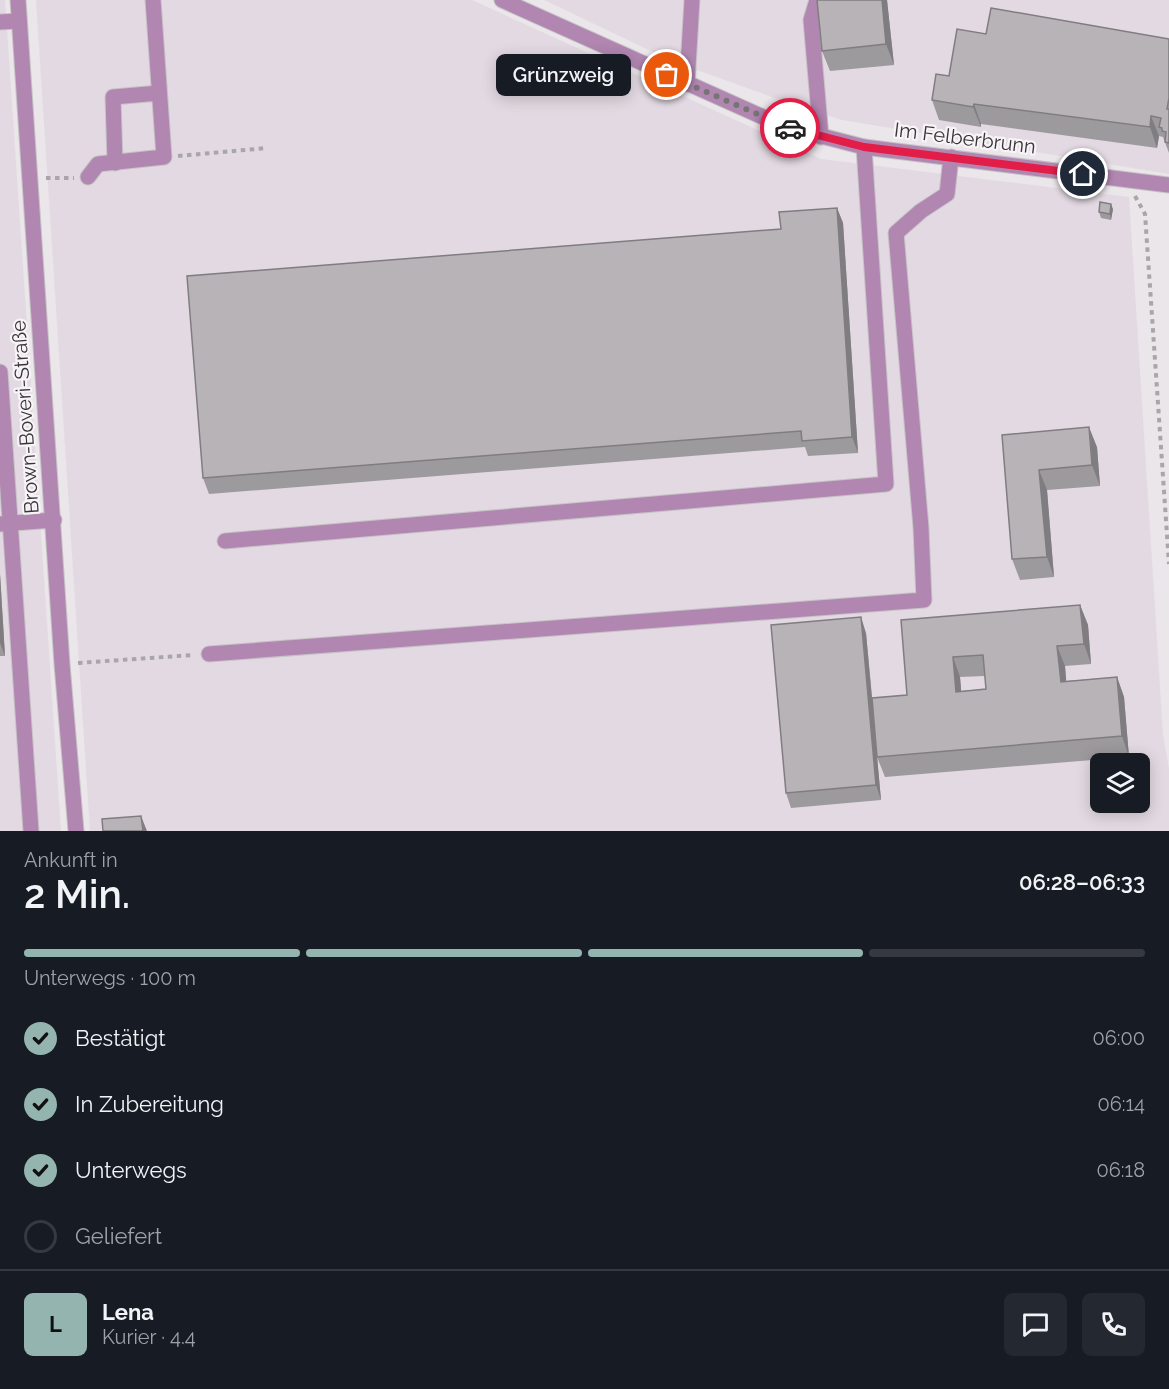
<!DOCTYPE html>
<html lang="de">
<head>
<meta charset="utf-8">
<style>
	:root { --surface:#171b24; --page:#242831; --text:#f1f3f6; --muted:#9ea1a6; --line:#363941; --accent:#94b4af }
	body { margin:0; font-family:Raleway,sans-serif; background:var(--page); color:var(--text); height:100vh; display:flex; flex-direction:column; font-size:22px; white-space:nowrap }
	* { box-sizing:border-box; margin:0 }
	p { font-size:20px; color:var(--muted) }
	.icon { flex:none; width:33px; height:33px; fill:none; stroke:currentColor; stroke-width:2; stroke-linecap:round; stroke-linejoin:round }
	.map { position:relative; height:831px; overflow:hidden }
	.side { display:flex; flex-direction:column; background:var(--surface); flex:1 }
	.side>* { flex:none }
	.buttons { position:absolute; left:1090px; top:753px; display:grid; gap:12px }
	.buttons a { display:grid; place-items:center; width:60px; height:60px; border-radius:9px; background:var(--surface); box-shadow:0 3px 15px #0003; font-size:30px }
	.pin { position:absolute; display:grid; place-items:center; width:51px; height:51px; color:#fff; margin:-26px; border:3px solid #fff; border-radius:50%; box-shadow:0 2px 6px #0007 }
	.courier { position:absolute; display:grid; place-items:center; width:60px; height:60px; margin:-30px; border:4px solid #e11d48; border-radius:50%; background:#fff; color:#222; box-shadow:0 2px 8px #0007 }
	.bubble { position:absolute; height:42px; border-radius:9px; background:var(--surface); box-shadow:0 3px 15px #0003; font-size:20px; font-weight:600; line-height:42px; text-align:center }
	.overview em { font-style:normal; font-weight:600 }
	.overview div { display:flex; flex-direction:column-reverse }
	.overview { display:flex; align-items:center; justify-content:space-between; height:102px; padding:0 24px }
	h1 { font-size:39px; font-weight:600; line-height:45px }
	.bar { display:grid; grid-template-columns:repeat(4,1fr); gap:9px 6px; align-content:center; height:72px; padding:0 24px }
	.bar i { height:8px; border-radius:4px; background:var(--line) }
	.bar .active { background:var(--accent) }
	.bar p { grid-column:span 4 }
	.line { display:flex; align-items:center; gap:15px; padding:0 24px; border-top:2px solid var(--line) }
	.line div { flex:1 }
	.round { display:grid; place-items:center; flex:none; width:63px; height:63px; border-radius:9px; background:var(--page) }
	ol { padding:0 24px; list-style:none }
	li { display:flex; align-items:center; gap:18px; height:66px }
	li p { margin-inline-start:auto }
	li .icon { padding:6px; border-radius:50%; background:var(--accent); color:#111; stroke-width:4 }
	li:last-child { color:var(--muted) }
	li i { width:33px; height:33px; border:3px solid var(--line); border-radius:50% }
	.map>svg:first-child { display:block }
	.built { fill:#e3d9e2; fill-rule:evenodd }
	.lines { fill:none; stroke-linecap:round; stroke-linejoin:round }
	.minor-casing { stroke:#c6c3c6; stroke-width:17 }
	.path { stroke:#a9a6a9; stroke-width:4; stroke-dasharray:4.5 4.5; stroke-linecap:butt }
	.minor { stroke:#b186b1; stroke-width:15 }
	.wall { fill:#9d9a9d; fill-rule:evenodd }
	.shaded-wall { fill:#807d80 }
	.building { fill:#b7b3b7; stroke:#807d80; stroke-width:1.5; fill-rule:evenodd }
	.done { stroke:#767476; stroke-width:6; stroke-dasharray:0 10.8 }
	.route { stroke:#e11d48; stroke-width:8 }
	.labels { text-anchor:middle; stroke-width:4.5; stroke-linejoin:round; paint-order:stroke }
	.street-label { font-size:20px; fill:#373637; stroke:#f7f3f7 }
</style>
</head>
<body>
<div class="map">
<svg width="1169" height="831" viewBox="0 0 1169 831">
	<rect width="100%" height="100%" fill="#eae6ea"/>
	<g class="built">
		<path d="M0,0H5L61,831H0Z"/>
		<path d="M36,0H472L821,159L1129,197L1163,735L1169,769V831H90ZM1101,764H1140V802H1101Z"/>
		<path d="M544,0H1169V174L842,120L797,106L672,61Z"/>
	</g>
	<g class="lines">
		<g class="minor-casing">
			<g id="minor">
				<path d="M18,0L62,664L76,831"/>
				<path d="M502,0L783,126L864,147L1169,185"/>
				<path d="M817,0L811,20L821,137"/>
				<path d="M0,22L18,21"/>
				<path d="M687,84L692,0"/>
				<path d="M115,163L113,97L159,93"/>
				<path d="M88,177L98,164L164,157L153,0"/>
				<path d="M0,372L31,831"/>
				<path d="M0,524L54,520"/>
				<path d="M225,541L886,484L864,147"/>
				<path d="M209,654L924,600L921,528L896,233L921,211L947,194L951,157"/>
			</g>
		</g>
		<g class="path">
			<path d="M178,156L267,148"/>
			<path d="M46,178H74"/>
			<path d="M1135,196L1145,214L1169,564"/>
			<path d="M78,663L193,655"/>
		</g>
		<use href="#minor" class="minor"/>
	</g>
	<g class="wall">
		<path d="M817,0H887L894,65L830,71L822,51Z"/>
		<path d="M986,34L1169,39V153L1163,137L1159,136L1157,148L981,124V127L939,120L932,100L949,76Z"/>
		<path d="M784,138L786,143L782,153L772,149L770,144Z"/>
		<path d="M837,208L843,223L858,453L808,456L805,447L209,494L203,478L781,229Z"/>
		<path d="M1113,209L1111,220L1101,218L1099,212Z"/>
		<path d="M1002,435L1097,447L1100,486L1047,490L1054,577L1020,580L1012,559Z"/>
		<path d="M0,574L5,656H0Z"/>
		<path d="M1080,605L1088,625L1091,664L1065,666L1066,681L1117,677L1124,697L1129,757L885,777L877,757L881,800L791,808L786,793L866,633L877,749L907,695L901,620ZM985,676L986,689L961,691L960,677Z"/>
	</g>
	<g class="shaded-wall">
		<path d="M882,0H887L894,65L886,44Z"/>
		<path d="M974,104L981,124V127L973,107Z"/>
		<path d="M1151,116L1159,136L1157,148L1150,127Z"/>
		<path d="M784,138L786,143L782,153L780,148Z"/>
		<path d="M1111,204L1113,209L1111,220L1110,214Z"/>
		<path d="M837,208L843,223L858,453L852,437Z"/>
		<path d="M1089,427L1097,447L1100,486L1092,465Z"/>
		<path d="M1039,470L1047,490L1054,577L1047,557Z"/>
		<path d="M0,574L5,656L0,643Z"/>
		<path d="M1080,605L1088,625L1091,664L1084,644Z"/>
		<path d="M861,617L866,633L881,800L876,785Z"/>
		<path d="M1057,646L1065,666L1068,702L1061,682Z"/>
		<path d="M953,657L960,677L963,712L956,692Z"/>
		<path d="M1117,677L1124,697L1129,757L1122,736Z"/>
		<path d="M141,816L147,831H143Z"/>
	</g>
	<g class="building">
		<path d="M817,0H882L886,44L822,51Z"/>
		<path d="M991,8L1169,39V98L1167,109H1169V143L1165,142L1166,132L1162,131V128L1159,127L1161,118L1151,116L1150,127L974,104L973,107L932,100L936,74L949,76L957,29L986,34Z"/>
		<path d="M775,134L784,138L780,148L770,144Z"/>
		<path d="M1100,202L1111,204L1110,214L1099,212Z"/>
		<path d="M837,208L852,437L802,441L801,431L203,478L187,276L781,229L779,212Z"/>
		<path d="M1089,427L1092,465L1039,470L1047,557L1012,559L1002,435Z"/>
		<path d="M1080,605L1084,644L1057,646L1061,682L1117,677L1122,736L877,757L872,698L907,695L901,620ZM983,655L986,689L956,692L953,657Z"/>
		<path d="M861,617L876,785L786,793L771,625Z"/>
		<path d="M141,816L143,831H103L102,819Z"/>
	</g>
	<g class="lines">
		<path class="done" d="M667,75L790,128"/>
		<path class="route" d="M790,128L864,147L1083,174"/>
	</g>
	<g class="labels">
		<g class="street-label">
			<text transform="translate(965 138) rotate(7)" y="7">Im Felberbrunn</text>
			<text transform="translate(25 417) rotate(-94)" y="7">Brown-Boveri-Straße</text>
		</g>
	</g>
</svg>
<div class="buttons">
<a><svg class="icon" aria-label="layers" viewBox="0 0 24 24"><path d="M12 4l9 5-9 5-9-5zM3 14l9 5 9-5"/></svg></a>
</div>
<div class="pin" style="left:667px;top:75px;background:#ea580c"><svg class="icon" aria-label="bag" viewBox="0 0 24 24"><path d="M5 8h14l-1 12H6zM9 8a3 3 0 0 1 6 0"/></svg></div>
<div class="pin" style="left:1083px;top:174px;background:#1f2937"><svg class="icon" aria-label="home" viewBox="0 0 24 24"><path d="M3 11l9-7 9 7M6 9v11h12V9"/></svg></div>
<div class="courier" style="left:790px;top:128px"><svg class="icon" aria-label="car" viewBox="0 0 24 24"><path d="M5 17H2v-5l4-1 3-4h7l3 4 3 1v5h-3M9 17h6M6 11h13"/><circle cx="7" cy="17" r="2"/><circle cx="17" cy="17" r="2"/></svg></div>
<div class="bubble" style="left:496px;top:54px;width:135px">Grünzweig</div>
</div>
<section class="side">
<div class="overview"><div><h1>2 Min.</h1><p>Ankunft in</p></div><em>06:28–06:33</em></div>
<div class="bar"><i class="active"></i><i class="active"></i><i class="active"></i><i></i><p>Unterwegs · 100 m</p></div>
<ol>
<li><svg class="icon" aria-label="check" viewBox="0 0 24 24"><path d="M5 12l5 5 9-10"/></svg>Bestätigt<p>06:00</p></li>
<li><svg class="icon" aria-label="check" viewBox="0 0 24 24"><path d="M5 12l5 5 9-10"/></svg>In Zubereitung<p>06:14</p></li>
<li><svg class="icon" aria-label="check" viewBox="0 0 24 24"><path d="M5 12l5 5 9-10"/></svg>Unterwegs<p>06:18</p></li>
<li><i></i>Geliefert</li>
</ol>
<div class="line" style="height:108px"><b class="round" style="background:var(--accent);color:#111">L</b><div><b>Lena</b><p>Kurier · 4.4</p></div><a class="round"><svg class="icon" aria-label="chat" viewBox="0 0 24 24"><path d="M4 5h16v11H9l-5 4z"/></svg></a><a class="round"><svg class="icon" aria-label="phone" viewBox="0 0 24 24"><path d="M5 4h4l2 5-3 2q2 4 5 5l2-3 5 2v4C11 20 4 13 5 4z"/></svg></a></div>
</section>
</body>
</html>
